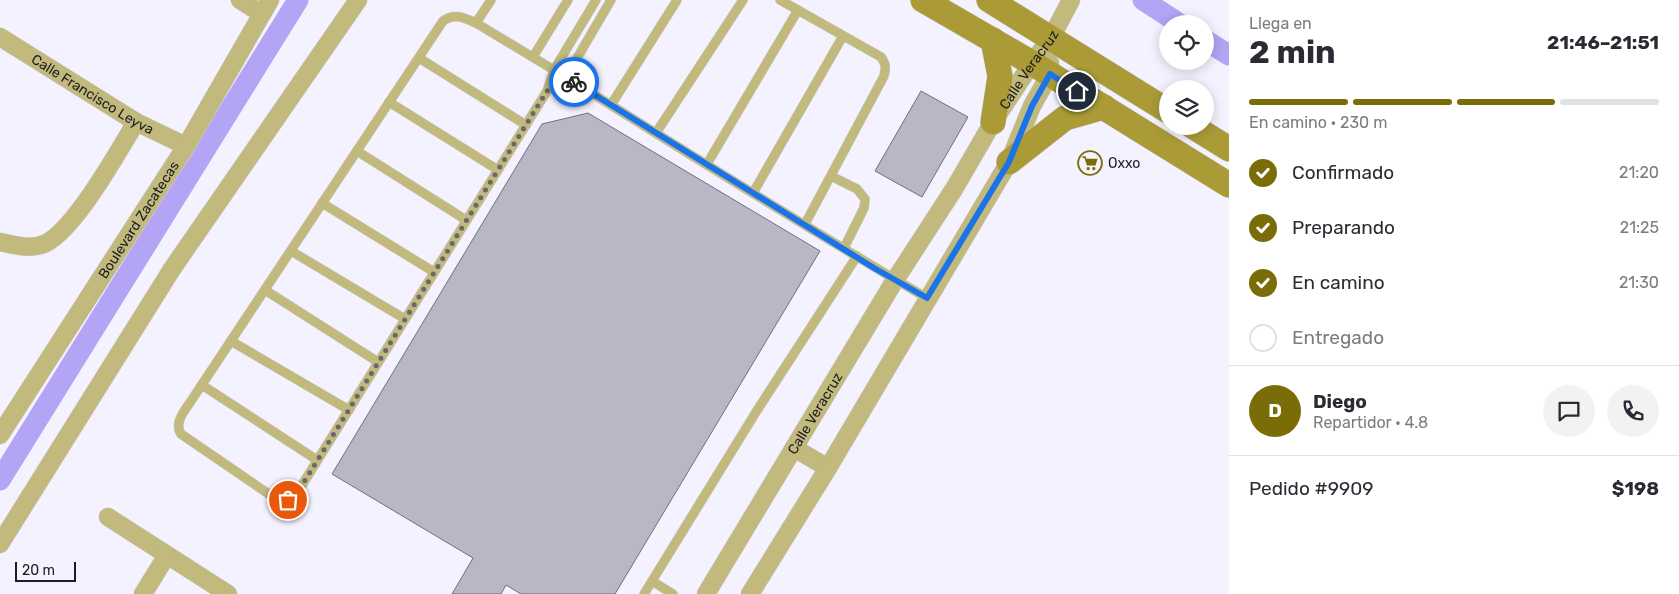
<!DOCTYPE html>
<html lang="es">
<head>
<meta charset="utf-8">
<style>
	:root { --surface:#fff; --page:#f2f2f3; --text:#2b2b33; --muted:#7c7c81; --line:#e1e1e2; --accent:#7a6d07 }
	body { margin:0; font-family:Rubik,sans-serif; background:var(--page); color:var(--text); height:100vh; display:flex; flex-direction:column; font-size:19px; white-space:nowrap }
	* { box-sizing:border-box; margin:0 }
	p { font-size:16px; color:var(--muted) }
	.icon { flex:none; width:28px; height:28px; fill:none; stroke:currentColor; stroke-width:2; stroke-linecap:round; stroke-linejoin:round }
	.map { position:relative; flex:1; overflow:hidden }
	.side { display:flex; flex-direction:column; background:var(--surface); width:450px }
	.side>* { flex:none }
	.fabs { position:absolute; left:1159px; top:15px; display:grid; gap:10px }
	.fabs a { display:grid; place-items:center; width:55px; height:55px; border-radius:50%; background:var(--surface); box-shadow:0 2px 12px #0003; font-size:25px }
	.scale { position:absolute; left:15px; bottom:12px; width:61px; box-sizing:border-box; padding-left:5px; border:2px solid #1d1c21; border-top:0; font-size:14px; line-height:18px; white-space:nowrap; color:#1d1c21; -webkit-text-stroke:4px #f4f2ff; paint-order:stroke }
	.pin { position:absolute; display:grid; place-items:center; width:42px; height:42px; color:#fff; margin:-21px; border:2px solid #fff; border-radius:50%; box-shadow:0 1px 5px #0007 }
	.courier { position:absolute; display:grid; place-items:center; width:50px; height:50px; margin:-25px; border:4px solid #1a73e8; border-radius:50%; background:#fff; color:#222; box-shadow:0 1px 6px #0007 }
	.overview em { font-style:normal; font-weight:700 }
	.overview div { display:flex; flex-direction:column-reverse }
	.overview { display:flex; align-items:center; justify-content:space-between; height:85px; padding:0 20px }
	h1 { font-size:32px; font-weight:700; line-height:38px }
	.bar { display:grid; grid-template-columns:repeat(4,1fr); gap:8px 5px; align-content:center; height:60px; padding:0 20px }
	.bar i { height:6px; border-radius:4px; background:var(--line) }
	.bar .current { background:var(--accent) }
	.bar p { grid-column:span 4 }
	.line { display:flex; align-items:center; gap:12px; padding:0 20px; border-top:1px solid var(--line) }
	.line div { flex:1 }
	.round { display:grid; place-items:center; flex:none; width:52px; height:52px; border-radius:26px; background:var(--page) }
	ol { padding:0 20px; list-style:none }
	li { display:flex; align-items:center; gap:15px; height:55px }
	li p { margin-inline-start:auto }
	li .icon { padding:5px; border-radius:50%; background:var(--accent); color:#fff; stroke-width:4 }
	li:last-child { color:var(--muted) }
	li i { width:28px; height:28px; border:2px solid var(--line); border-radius:50% }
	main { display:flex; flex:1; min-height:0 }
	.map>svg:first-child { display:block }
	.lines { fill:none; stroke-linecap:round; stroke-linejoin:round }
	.canal { stroke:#b3a4f5; stroke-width:21 }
	.building { fill:#b9b7c6; stroke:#716f7d }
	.service-casing { stroke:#d2d0db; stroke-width:10 }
	.minor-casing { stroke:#d2d0db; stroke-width:19 }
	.secondary-casing { stroke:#d2d0db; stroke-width:26 }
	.service { stroke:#c2b97d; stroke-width:9 }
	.minor { stroke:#c2b97d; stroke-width:18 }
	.secondary { stroke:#aa9b37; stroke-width:25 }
	.done { stroke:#68676f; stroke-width:5; stroke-dasharray:0 9 }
	.route { stroke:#1a73e8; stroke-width:6 }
	.labels { text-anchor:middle; stroke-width:4.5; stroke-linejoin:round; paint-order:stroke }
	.street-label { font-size:14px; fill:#1d1c21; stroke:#f4f2ff }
	.poi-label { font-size:14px; fill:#1d1c21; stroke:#f4f2ff; text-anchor:start }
</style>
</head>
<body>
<main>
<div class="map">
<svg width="1229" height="594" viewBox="0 0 1229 594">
	<rect width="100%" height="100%" fill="#f4f2ff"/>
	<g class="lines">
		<g class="canal">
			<path d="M1143,0L1180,24"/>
			<path d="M1205,40L1229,55"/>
			<path d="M0,480L298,0"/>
		</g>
	</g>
	<g class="building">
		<path d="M921,91L968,117L922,197L875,171Z"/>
		<path d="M588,113L820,251L615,594H521L506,585L501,594H452L473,558L332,474L542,124Z"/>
	</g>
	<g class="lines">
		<g class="service-casing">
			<g id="service">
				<path d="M596,0L554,70L547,91L294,498L282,501L276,499L181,434C173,422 187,408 193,398L443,21C455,13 463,17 476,23L554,70L566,77C686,152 805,227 927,298"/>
				<path d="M780,0L881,57C886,64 886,68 884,76L805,224"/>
				<path d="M476,23L491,0"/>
				<path d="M533,57L568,0"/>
				<path d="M419,58L526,125"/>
				<path d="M547,91L566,77L611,0"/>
				<path d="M389,102L498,170"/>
				<path d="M611,105L677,0"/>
				<path d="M656,133L743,0"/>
				<path d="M357,151L466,220"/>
				<path d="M707,164L798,10"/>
				<path d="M831,176L857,189L865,199L864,208L844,248"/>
				<path d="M753,193L843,36"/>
				<path d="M322,203L434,272"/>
				<path d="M291,251L405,319"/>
				<path d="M265,290L378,362"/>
				<path d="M231,341L349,410"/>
				<path d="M202,385L317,460"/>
				<path d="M652,581L673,594"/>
				<path d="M644,594L756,412L857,256"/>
			</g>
		</g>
		<g class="minor-casing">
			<g id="minor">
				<path d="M240,0L262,14"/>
				<path id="s1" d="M0,37L136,122L186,146"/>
				<path d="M0,242C13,245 28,249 41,245C71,237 119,150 136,122"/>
				<path id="s2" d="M0,435L186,146L270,0"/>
				<path d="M794,448L828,468"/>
				<path d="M108,517L228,594"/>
				<path d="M0,544L172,269L358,0"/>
				<path d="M143,594L167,555"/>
				<path id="s3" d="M706,594L895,280L954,189L993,122L1032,63L1051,38L1071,0"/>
				<path d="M750,594L828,468L1009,162L1032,106L1050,74V63"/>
			</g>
		</g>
		<g class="secondary-casing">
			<g id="secondary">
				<path d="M923,0L1032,63L1229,185"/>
				<path d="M989,0L1168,111"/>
				<path d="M993,40L1000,76L993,122"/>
				<path d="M1192,126L1229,149"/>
				<path d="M1009,162L1065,118L1104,107"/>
			</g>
		</g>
		<use href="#service" class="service"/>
		<use href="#minor" class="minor"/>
		<use href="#secondary" class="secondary"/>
	</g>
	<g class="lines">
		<path class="done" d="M288,500L294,498L547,91L566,77L574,82"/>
		<path class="route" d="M574,82L874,268L927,298L1009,162L1032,106L1050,74L1077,91"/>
	</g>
	<defs>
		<g id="supermarket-ring" transform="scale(1.25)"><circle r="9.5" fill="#f4f2ff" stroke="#7a6d07" stroke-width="1.5"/><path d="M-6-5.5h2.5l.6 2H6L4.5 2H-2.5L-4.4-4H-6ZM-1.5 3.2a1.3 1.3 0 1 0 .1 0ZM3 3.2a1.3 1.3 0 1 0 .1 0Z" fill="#7a6d07"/></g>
	</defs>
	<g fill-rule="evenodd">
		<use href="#supermarket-ring" x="1090" y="163"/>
	</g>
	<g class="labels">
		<g class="street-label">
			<text dy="5" stroke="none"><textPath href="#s3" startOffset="616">Calle Veracruz</textPath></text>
			<text dy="5" stroke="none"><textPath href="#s1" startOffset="109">Calle Francisco Leyva</textPath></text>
			<text dy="5" stroke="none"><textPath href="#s2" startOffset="256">Boulevard Zacatecas</textPath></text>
			<text dy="5" stroke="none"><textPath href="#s3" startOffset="211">Calle Veracruz</textPath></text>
		</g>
		<g class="poi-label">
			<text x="1108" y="168">Oxxo</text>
		</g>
	</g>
</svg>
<div class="fabs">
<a><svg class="icon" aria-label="locate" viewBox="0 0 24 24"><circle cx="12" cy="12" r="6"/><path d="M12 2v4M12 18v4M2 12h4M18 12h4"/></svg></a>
<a><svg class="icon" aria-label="layers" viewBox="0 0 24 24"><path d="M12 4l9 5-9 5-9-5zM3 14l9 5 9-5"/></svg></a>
</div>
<div class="scale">20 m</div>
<div class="pin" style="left:288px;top:500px;background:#ea580c"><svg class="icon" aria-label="bag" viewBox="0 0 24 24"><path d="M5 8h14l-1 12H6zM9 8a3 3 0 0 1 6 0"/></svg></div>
<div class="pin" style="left:1077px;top:91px;background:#1f2937"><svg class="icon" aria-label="home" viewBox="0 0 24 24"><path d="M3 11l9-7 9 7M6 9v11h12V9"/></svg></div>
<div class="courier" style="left:574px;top:82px"><svg class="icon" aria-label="bike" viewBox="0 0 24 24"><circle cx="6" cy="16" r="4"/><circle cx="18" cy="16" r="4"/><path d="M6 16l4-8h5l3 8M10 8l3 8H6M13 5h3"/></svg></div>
</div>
<section class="side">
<div class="overview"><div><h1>2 min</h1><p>Llega en</p></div><em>21:46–21:51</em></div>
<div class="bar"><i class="current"></i><i class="current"></i><i class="current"></i><i></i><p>En camino · 230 m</p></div>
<ol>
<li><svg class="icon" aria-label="check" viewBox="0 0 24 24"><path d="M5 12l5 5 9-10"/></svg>Confirmado<p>21:20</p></li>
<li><svg class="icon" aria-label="check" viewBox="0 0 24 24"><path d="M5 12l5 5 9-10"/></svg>Preparando<p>21:25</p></li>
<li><svg class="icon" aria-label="check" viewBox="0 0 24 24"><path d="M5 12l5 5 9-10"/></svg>En camino<p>21:30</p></li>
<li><i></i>Entregado</li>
</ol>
<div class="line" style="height:90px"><b class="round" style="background:var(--accent);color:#fff">D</b><div><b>Diego</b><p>Repartidor · 4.8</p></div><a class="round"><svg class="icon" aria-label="chat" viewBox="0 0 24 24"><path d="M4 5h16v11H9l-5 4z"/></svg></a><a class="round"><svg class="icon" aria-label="phone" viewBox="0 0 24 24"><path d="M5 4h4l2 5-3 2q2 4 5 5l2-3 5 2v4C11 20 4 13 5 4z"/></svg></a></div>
<div class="line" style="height:65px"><div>Pedido #9909</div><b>$198</b></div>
</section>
</main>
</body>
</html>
